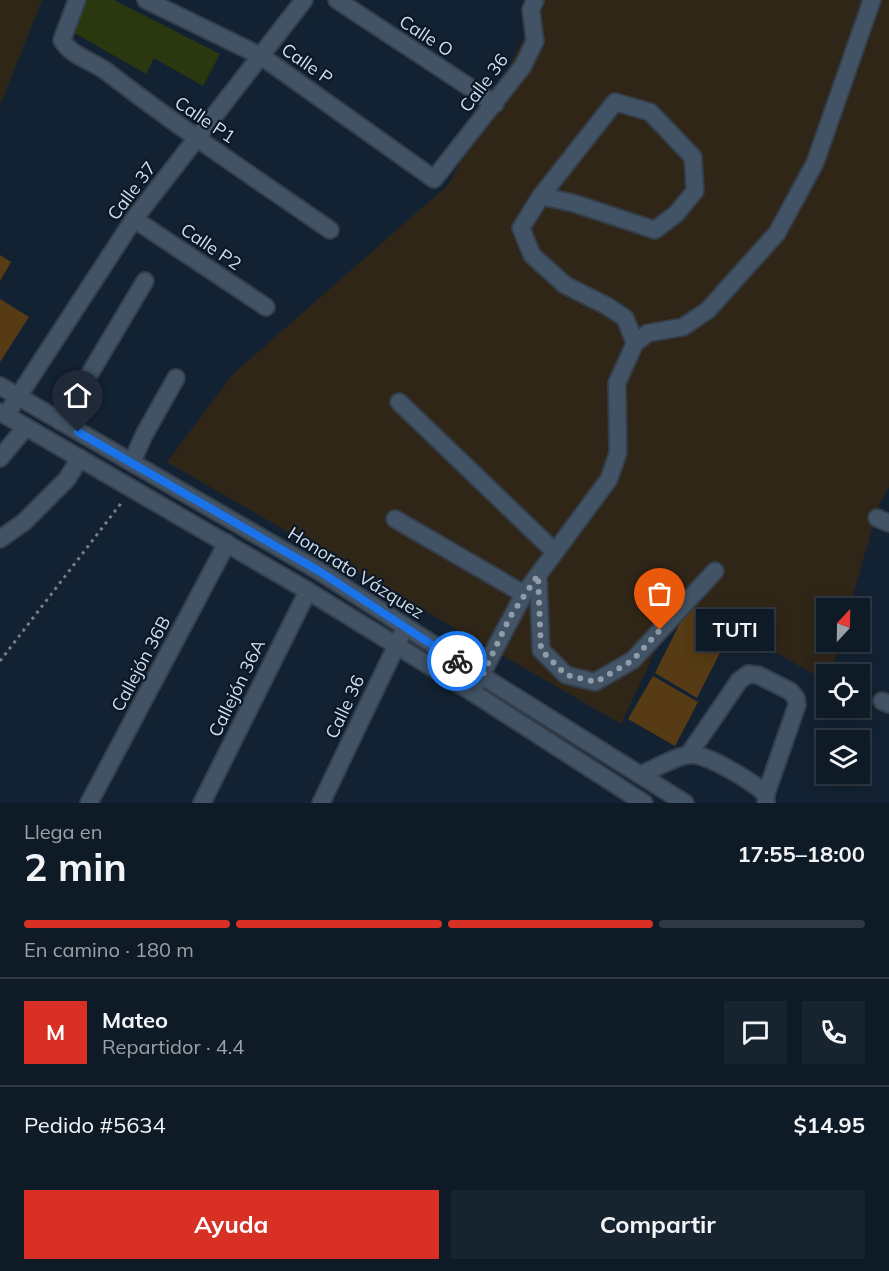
<!DOCTYPE html>
<html lang="es">
<head>
<meta charset="utf-8">
<style>
	:root { --surface:#0e1a26; --page:#17232e; --text:#f1f3f6; --muted:#9ba1a7; --line:#2e3843; --accent:#d93025 }
	body { margin:0; font-family:Mulish,sans-serif; background:var(--page); color:var(--text); height:100vh; display:flex; flex-direction:column; font-size:22px; white-space:nowrap }
	* { box-sizing:border-box; margin:0 }
	p { font-size:20px; color:var(--muted) }
	.icon { flex:none; width:33px; height:33px; fill:none; stroke:currentColor; stroke-width:2; stroke-linecap:round; stroke-linejoin:round }
	.map { position:relative; height:803px; overflow:hidden }
	.details { display:flex; flex-direction:column; background:var(--surface); flex:1 }
	.details>* { flex:none }
	.needle { width:39px; rotate:22deg }
	.fabs { position:absolute; left:816px; top:598px; display:grid; gap:12px }
	.fabs a { display:grid; place-items:center; width:54px; height:54px; border-radius:0px; background:var(--surface); box-shadow:0 3px 15px #0003,0 0 0 2px var(--line); font-size:30px }
	.pin { position:absolute; display:grid; place-items:center; width:51px; height:51px; color:#fff; margin:-62px -26px; border-radius:50% 50% 50% 0; rotate:-45deg; box-shadow:0 0 6px #0007 }
	.pin .icon { rotate:45deg }
	.courier { position:absolute; display:grid; place-items:center; width:60px; height:60px; margin:-30px; border:4px solid #1a73e8; border-radius:50%; background:#fff; color:#222; box-shadow:0 2px 8px #0007 }
	.bubble { position:absolute; height:42px; border-radius:0px; background:var(--surface); box-shadow:0 3px 15px #0003,0 0 0 2px var(--line); font-size:20px; font-weight:700; line-height:42px; text-align:center }
	.summary em { font-style:normal; font-weight:700 }
	.summary div { display:flex; flex-direction:column-reverse }
	.summary { display:flex; align-items:center; justify-content:space-between; height:102px; padding:0 24px }
	h1 { font-size:39px; font-weight:700; line-height:45px }
	.bar { display:grid; grid-template-columns:repeat(4,1fr); gap:9px 6px; align-content:center; height:72px; padding:0 24px }
	.bar i { height:8px; border-radius:4px; background:var(--line) }
	.bar .selected { background:var(--accent) }
	.bar p { grid-column:span 4 }
	.line { display:flex; align-items:center; gap:15px; padding:0 24px; border-top:2px solid var(--line) }
	.line div { flex:1 }
	.round { display:grid; place-items:center; flex:none; width:63px; height:63px; border-radius:0px; background:var(--page) }
	.action { display:flex; gap:12px; margin-top:auto; padding:12px 24px }
	.action a { flex:1; height:69px; border-radius:0px; background:var(--accent); color:#fff; font-size:24px; font-weight:700; line-height:69px; text-align:center }
	.action a+a { background:var(--page); color:var(--text) }
	.map>svg:first-child { display:block }
	.industrial { fill:#302617 }
	.green { fill:#2b370f }
	.building { fill:#563b14 }
	.lines { fill:none; stroke-linecap:round; stroke-linejoin:round }
	.minor-casing { stroke:#343e4b; stroke-width:20 }
	.path { stroke:#727f8c; stroke-width:3; stroke-dasharray:3 4.5; stroke-linecap:butt }
	.minor { stroke:#425365; stroke-width:16 }
	.done { stroke:#909ca9; stroke-width:6; stroke-dasharray:0 10.8 }
	.route { stroke:#1a73e8; stroke-width:8 }
	.labels { text-anchor:middle; stroke-width:4.5; stroke-linejoin:round; paint-order:stroke }
	.street-label { font-size:18px; fill:#d4dee9; stroke:#0a1828 }
</style>
</head>
<body>
<div class="map">
<svg width="889" height="803" viewBox="0 0 889 803">
	<rect width="100%" height="100%" fill="#132232"/>
	<g class="industrial">
		<path d="M0,0H42L0,105Z"/>
		<path d="M543,0H889V487L879,505L849,609H826V642H840L831,675H826V681L680,599L621,724L167,462L233,374L449,184Z"/>
	</g>
	<path class="green" d="M84,0H114L220,54L203,86L154,58L146,74L71,31Z"/>
	<g class="building">
		<path d="M0,255L11,262L0,281Z"/>
		<path d="M0,299L29,317L0,362Z"/>
		<path d="M689,605L731,631L697,698L655,673Z"/>
		<path d="M653,676L698,702L675,746L628,719Z"/>
	</g>
	<g class="lines">
		<g class="minor-casing">
			<g id="minor">
				<path d="M77,0L62,40C70,55 92,61 106,71C178,127 255,178 330,230"/>
				<path d="M146,0L261,56L434,179L523,66L535,41L531,10L535,0"/>
				<path d="M337,0L495,104"/>
				<path d="M541,196L573,203L655,230L676,214L695,191L693,157L650,112L615,102L541,196L521,228L532,255L565,285L607,306L625,318L635,343"/>
				<path d="M134,219L266,307"/>
				<path d="M0,386L319,571L482,676L685,803"/>
				<path d="M399,402L555,552"/>
				<path d="M12,406L134,219L304,0"/>
				<path d="M0,412L308,591L472,692L644,803"/>
				<path d="M61,422L145,281"/>
				<path d="M0,458L26,427"/>
				<path d="M132,462L144,435L176,378"/>
				<path d="M877,518L889,523"/>
				<path d="M395,519L524,594"/>
				<path d="M0,539L24,522L67,479L80,458"/>
				<path d="M538,575L541,650L566,675L595,682L633,660L715,571"/>
				<path d="M472,692L524,594L609,479L618,453L617,383L635,343L648,333L683,327L708,310L777,233L815,163L872,0"/>
				<path d="M882,701L889,704"/>
				<path d="M689,754L739,681L748,674L758,675L790,691L796,698L797,705L766,794"/>
				<path d="M640,775C652,770 676,756 688,755C706,752 752,782 766,794V802"/>
				<path d="M89,803L227,543"/>
				<path d="M202,803L308,591"/>
				<path d="M321,803L401,636"/>
			</g>
		</g>
		<path class="path" d="M0,661L122,502"/>
		<use href="#minor" class="minor"/>
	</g>
	<g class="lines">
		<path class="done" d="M457,661L482,676L510,617L538,575L541,650L566,675L596,682L633,660L660,630"/>
		<path class="route" d="M78,432L319,571L457,661"/>
	</g>
	<g class="labels">
		<g class="street-label">
			<text transform="translate(426 36) rotate(33)" y="6">Calle O</text>
			<text transform="translate(307 64) rotate(35)" y="6">Calle P</text>
			<text transform="translate(484 83) rotate(-53)" y="6">Calle 36</text>
			<text transform="translate(205 120) rotate(34)" y="6">Calle P1</text>
			<text transform="translate(132 191) rotate(-53)" y="6">Calle 37</text>
			<text transform="translate(211 247) rotate(34)" y="6">Calle P2</text>
			<text transform="translate(356 573) rotate(32)" y="6">Honorato Vázquez</text>
			<text transform="translate(141 664) rotate(-62)" y="6">Callejón 36B</text>
			<text transform="translate(237 688) rotate(-64)" y="6">Callejón 36A</text>
			<text transform="translate(345 707) rotate(-65)" y="6">Calle 36</text>
		</g>
	</g>
</svg>
<div class="fabs">
<a><svg class="needle" viewBox="-14 -14 28 28"><path d="M0-13l5 13h-10z" fill="#e53935"/><path d="M0 13l5-13h-10z" fill="#9ba1a7"/></svg></a>
<a><svg class="icon" aria-label="locate" viewBox="0 0 24 24"><circle cx="12" cy="12" r="6"/><path d="M12 2v4M12 18v4M2 12h4M18 12h4"/></svg></a>
<a><svg class="icon" aria-label="layers" viewBox="0 0 24 24"><path d="M12 4l9 5-9 5-9-5zM3 14l9 5 9-5"/></svg></a>
</div>
<div class="pin" style="left:660px;top:630px;background:#ea580c"><svg class="icon" aria-label="bag" viewBox="0 0 24 24"><path d="M5 8h14l-1 12H6zM9 8a3 3 0 0 1 6 0"/></svg></div>
<div class="pin" style="left:78px;top:432px;background:#1f2937"><svg class="icon" aria-label="home" viewBox="0 0 24 24"><path d="M3 11l9-7 9 7M6 9v11h12V9"/></svg></div>
<div class="courier" style="left:457px;top:661px"><svg class="icon" aria-label="bike" viewBox="0 0 24 24"><circle cx="6" cy="16" r="4"/><circle cx="18" cy="16" r="4"/><path d="M6 16l4-8h5l3 8M10 8l3 8H6M13 5h3"/></svg></div>
<div class="bubble" style="left:696px;top:609px;width:78px">TUTI</div>
</div>
<section class="details">
<div class="summary"><div><h1>2 min</h1><p>Llega en</p></div><em>17:55–18:00</em></div>
<div class="bar"><i class="selected"></i><i class="selected"></i><i class="selected"></i><i></i><p>En camino · 180 m</p></div>
<div class="line" style="height:108px"><b class="round" style="background:var(--accent);color:#fff">M</b><div><b>Mateo</b><p>Repartidor · 4.4</p></div><a class="round"><svg class="icon" aria-label="chat" viewBox="0 0 24 24"><path d="M4 5h16v11H9l-5 4z"/></svg></a><a class="round"><svg class="icon" aria-label="phone" viewBox="0 0 24 24"><path d="M5 4h4l2 5-3 2q2 4 5 5l2-3 5 2v4C11 20 4 13 5 4z"/></svg></a></div>
<div class="line" style="height:78px"><div>Pedido #5634</div><b>$14.95</b></div>
<div class="action"><a>Ayuda</a><a>Compartir</a></div>
</section>
</body>
</html>
